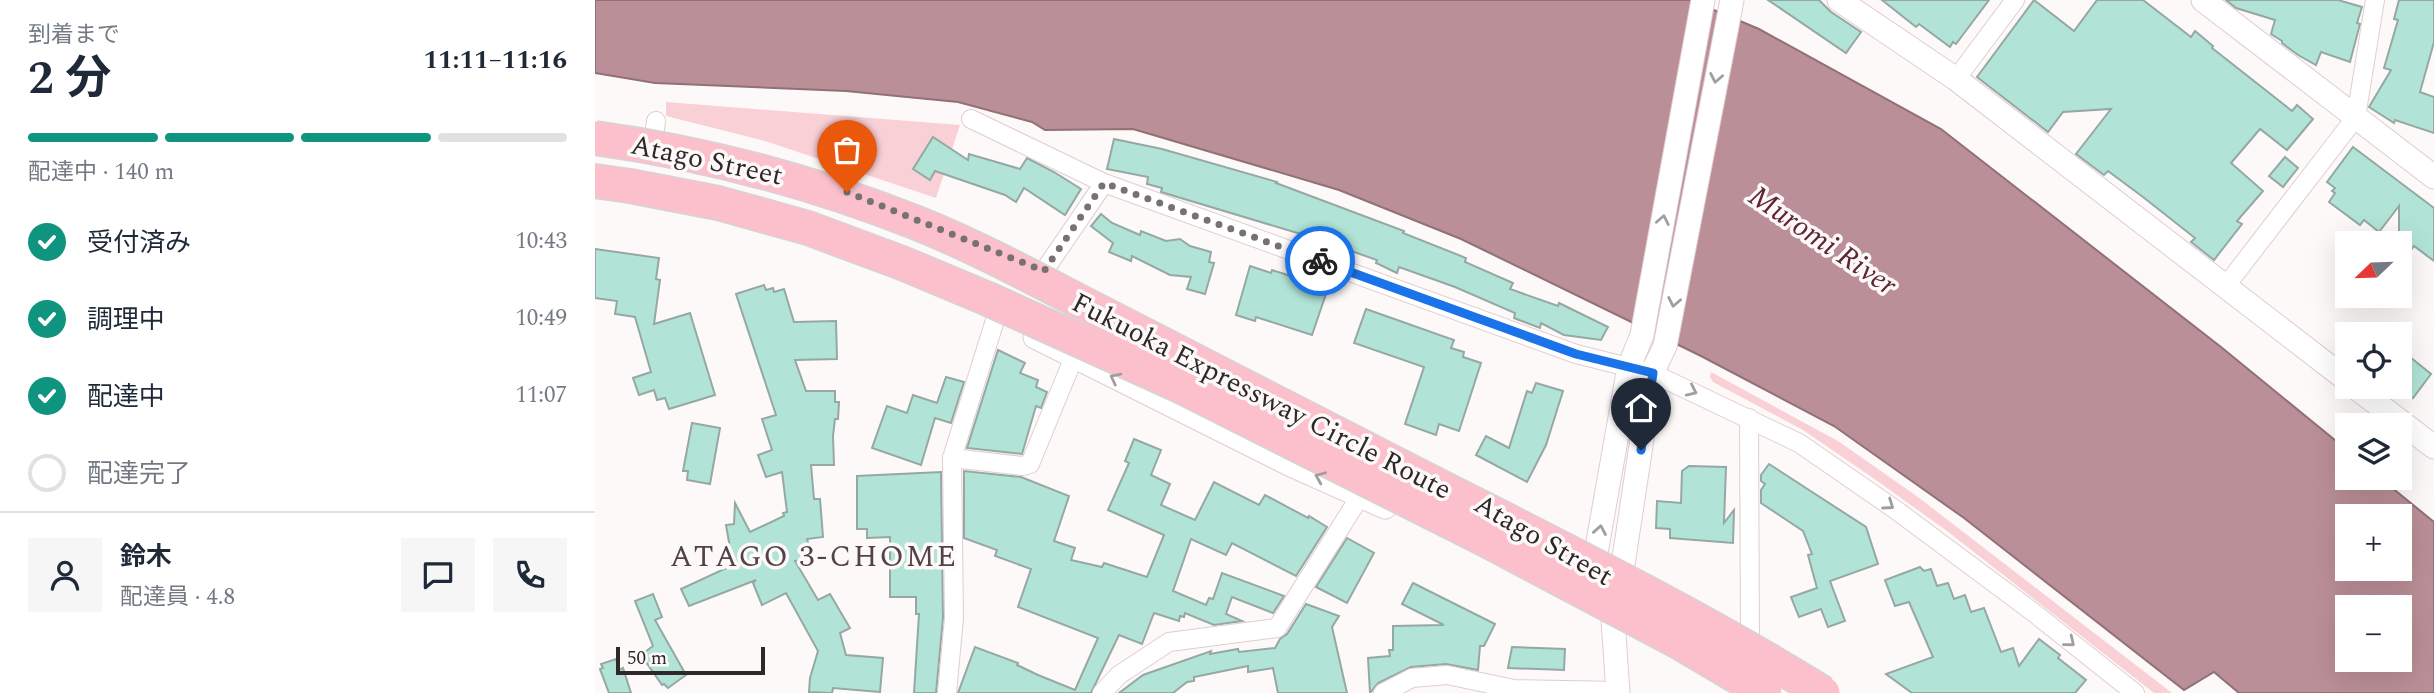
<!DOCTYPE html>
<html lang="ja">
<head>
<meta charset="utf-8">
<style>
	:root { --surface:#fff; --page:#f6f6f7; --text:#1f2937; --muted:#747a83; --line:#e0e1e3; --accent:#0f947f }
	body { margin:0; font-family:Spectral,"Noto Sans JP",serif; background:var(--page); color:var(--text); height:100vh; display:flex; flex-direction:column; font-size:26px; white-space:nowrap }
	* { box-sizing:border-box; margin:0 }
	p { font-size:23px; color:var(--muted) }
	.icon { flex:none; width:38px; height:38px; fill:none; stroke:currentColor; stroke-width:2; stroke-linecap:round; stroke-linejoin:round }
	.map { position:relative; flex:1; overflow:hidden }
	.side { display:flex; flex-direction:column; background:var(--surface); width:595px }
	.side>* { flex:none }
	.needle { width:46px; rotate:247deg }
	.tools { position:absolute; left:1740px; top:231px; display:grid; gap:14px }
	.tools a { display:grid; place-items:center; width:77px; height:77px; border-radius:0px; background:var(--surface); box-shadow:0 7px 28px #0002; font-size:35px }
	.scale { position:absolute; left:21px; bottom:18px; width:149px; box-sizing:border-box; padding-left:7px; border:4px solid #2f2829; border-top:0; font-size:19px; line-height:24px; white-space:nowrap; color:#2f2829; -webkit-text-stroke:5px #fdf9f9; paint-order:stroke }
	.pin { position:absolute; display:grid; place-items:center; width:60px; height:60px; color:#fff; margin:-72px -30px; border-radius:50% 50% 50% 0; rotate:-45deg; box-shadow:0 0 7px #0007 }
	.pin .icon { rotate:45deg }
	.courier { position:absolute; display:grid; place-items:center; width:70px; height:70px; margin:-35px; border:5px solid #1a73e8; border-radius:50%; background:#fff; color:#222; box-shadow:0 2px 9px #0007 }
	.overview em { font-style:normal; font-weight:700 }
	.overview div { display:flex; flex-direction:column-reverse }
	.overview { display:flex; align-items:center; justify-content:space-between; height:119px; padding:0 28px }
	h1 { font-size:46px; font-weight:700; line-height:52px }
	.bar { display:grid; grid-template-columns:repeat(4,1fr); gap:10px 7px; align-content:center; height:84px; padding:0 28px }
	.bar i { height:9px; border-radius:5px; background:var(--line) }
	.bar .active { background:var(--accent) }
	.bar p { grid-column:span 4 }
	.line { display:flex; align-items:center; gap:18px; padding:0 28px; border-top:2px solid var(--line) }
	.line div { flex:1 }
	.round { display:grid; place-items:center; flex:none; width:74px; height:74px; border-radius:0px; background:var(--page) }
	ol { padding:0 28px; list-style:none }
	li { display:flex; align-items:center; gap:21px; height:77px }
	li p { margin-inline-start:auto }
	li .icon { padding:7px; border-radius:50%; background:var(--accent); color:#fff; stroke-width:4 }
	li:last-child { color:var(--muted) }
	li i { width:38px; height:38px; border:4px solid var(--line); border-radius:50% }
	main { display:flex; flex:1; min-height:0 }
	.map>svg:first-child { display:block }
	.green { fill:#fad0d7 }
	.water { fill:#bb8f97; stroke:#917076; stroke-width:2; fill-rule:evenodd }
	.building { fill:#b1e4d7; stroke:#95a8a3; stroke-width:2 }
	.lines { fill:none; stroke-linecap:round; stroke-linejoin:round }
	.minor-casing { stroke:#e0cdd0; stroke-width:20 }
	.tertiary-casing { stroke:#e0cdd0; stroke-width:25 }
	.motorway-casing { stroke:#d5d4d4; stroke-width:36 }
	.minor { stroke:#fff; stroke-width:18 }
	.tertiary { stroke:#fff; stroke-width:23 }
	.motorway { stroke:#fbc0cb; stroke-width:33 }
	.motorway-bridge-casing { stroke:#d5d4d4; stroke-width:36; stroke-linecap:butt }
	.motorway-bridge { stroke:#fbc0cb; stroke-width:33 }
	.oneway { stroke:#a19e9f }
	.done { stroke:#777172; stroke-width:7; stroke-dasharray:0 12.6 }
	.route { stroke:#1a73e8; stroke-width:9 }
	.labels { text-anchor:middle; stroke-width:7; stroke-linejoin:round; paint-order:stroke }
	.street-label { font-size:28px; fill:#2f2829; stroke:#fdf9f9 }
	.water-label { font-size:30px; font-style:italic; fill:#5e2534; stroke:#fdf9f9 }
	.neighbourhood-label { font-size:30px; letter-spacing:2px; fill:#534346; stroke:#fdf9f9 }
</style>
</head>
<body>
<main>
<section class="side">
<div class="overview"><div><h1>2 分</h1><p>到着まで</p></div><em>11:11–11:16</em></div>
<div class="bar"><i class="active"></i><i class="active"></i><i class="active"></i><i></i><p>配達中 · 140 m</p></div>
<ol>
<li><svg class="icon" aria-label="check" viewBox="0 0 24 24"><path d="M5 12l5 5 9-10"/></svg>受付済み<p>10:43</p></li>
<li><svg class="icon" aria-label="check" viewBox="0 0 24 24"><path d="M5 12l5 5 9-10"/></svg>調理中<p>10:49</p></li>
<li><svg class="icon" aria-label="check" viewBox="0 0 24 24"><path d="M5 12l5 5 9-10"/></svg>配達中<p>11:07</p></li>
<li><i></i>配達完了</li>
</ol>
<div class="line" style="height:126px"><a class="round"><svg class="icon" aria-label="person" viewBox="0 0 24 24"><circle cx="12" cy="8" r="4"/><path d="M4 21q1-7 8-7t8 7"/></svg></a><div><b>鈴木</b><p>配達員 · 4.8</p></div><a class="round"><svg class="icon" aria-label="chat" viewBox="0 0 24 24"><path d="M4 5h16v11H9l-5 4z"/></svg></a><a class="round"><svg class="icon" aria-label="phone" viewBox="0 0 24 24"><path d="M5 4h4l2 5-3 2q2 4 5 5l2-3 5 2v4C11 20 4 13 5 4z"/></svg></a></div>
</section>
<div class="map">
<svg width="1839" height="693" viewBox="0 0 1839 693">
	<rect width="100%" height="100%" fill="#fdf9f9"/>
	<g class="green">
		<path d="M71,102L365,125L341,198L170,141L71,116Z"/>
		<path d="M1116,372L1243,441L1323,497L1577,693H1559L1352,531L1278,478L1208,430L1118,382L1115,377Z"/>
	</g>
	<path class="water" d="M0,0H1095L1164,29L1346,129L1626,347L1752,450V478H1785L1839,522V693H1644L1619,672L1589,690L1369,518L1239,426L1106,356L866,239L744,190L538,129L450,130L437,122L363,102L251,91L60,83L0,73ZM1752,516H1804V569H1752ZM1752,607H1804V660H1752Z"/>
	<g class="building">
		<path d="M1173,0H1224L1236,12L1266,32L1251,53Z"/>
		<path d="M1287,0H1394L1361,44L1358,42L1355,47L1324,24L1321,27Z"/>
		<path d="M1439,0L1479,31L1502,0H1548L1596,37L1600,31L1618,46L1617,48L1697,111L1702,105L1718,119L1692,150L1665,129L1636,163L1668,191L1642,221L1647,224L1619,260L1596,242L1600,238L1548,197L1513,171L1509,175L1481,154L1516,109L1468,112L1453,132L1382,77Z"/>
		<path d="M1631,0H1743L1767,7L1762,23L1765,24L1755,62L1726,52L1721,65L1703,55L1687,43V41L1676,34L1680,20L1641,8Z"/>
		<path d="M1804,0H1839V42L1825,92L1839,97V133L1800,120L1799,123L1774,107L1796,70L1789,68L1803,20L1799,19Z"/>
		<path d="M338,137L373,160L374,154L425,169L432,158L459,172L486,189L470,215L429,188L421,202L410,195L340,171L335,180L318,169Z"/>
		<path d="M519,139L567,149L682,182L681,183L809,231L808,233L871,258L870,262L918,283L915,289L963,306L964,303L1013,327L1006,340L969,335L946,323L945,328L919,318L920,313L860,287L804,267L802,273L781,263L782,260L719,238L566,192L567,188L552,184L553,177L512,169Z"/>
		<path d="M1758,147L1839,208V261L1819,246L1804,266V206L1784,232L1769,220L1765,225L1734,202L1740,193L1737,191L1740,188L1732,182Z"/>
		<path d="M1690,157L1703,168L1688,187L1674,176Z"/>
		<path d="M506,214L517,223L545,235L546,231L571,241L585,239L595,246L616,252L614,262L619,263L610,294L592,289L596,277L575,275L537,256L536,261L514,252L518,243L496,226Z"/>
		<path d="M0,249L64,258L61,279L65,280L59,324L95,313L120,395L74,409L70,398L62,400L59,390L44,395L38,378L56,372L40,317L20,314L22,301L0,298Z"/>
		<path d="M655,266L676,273L677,270L733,288L717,335L661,317L660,321L641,315Z"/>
		<path d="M169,285L171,290L178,288L179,292L189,289L199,322L241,321L242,359L200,360L211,391H240V402H244L243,419H240L238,436L239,465H216L219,499H225L228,537L212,539L217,557L200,561L223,600L235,594L255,628L245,633L251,655L288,658L285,692L238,688L237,693L214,692L215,678L223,651L191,593L167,605L158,583L161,580L94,606L86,589L138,565L131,525L139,524L140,503L155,532L189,516L188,513L192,512L187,472L171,477L163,455L177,450L167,419L181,415L141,294Z"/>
		<path d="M771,309L859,340L856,348L869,352L868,357L886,363L864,431L844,424L841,435L810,424L829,367L759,343Z"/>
		<path d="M403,350L430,363L425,373L443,380L441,387L452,392L446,408L441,406L427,454L372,448Z"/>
		<path d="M1815,357L1836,374L1818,398L1804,387V371Z"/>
		<path d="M351,377L369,382L356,423L340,418L326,465L277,448L292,406L312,413L318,395L342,403Z"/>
		<path d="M941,383L968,391L951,445L932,482L881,455L891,436L914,448L932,391L937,393Z"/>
		<path d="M97,423L125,428L115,484L92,480L93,471H88Z"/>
		<path d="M539,439L566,450L556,475L575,484L566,505L600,520L619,482L664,505L670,495L713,518L714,516L732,527L701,576L637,543L631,555L596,539L578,591L611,605L614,598L618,599L627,573L689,596L678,613L637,597L631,614L647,621L619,625L590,613L589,617L585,616L584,621L559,613L547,644L524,635L496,693H363L380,647L423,663L422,665L443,675L480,690L503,638L423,607L436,569L400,556L402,550L369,538V471L426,477L474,496L459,541L480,548L476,560L507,567L509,563L552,577L569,535L513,510L534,463L530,461Z"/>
		<path d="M1174,464L1271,527L1283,564L1235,581L1250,621L1233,627L1226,609L1204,617L1196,597L1222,588L1213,555L1217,554L1208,531L1166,503V490L1170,484L1166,481V475Z"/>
		<path d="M1094,466L1131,467L1129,523L1139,510L1138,543L1075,538V529L1061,528L1062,501L1086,503L1087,471Z"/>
		<path d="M346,472L348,618L341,693H319L324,614H321V597H295V537L272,538V529H262V476Z"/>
		<path d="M752,538L779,553L752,603L721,587Z"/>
		<path d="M1325,567L1329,571L1336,569L1342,586L1353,583L1359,599L1370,595L1376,612L1389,608L1406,652L1418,648L1424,666L1444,639L1465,655L1463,658L1491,680L1480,693H1317L1291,674L1338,657L1314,602L1300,606L1290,580Z"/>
		<path d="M818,583L900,624L889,646H885L883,670L851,664L816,667L783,683L775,693L773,658L795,656L794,650H798V626L849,625L807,604Z"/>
		<path d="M58,594L67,617L60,620L91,675L73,688L69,684L67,685L46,655L58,646L40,601Z"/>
		<path d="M711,604L744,616L737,627L752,693H683L678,668L653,672V666L599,677V681L592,682L578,693H524L548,675L616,651L615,654L643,649L644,652L680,648L685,639L692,634Z"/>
		<path d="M917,647L970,649L969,670L913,668Z"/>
		<path d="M21,659L24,670L28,668L36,693H14L5,669L8,668L6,664Z"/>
	</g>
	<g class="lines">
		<g class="minor-casing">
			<g id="minor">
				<path d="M1361,79L1420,0"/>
				<path d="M376,119L509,183L981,354L1057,373L1204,443L1301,510L1438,612L1540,693"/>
				<path d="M58,144L61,121"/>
				<path d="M449,271L509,183"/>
				<path d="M1630,287L1761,117L1780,0"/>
				<path d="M1154,418L1155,649"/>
				<path d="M357,458L428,466L435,464L479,357"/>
				<path d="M352,693L359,618L357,458L401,317"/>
				<path d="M507,693L524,675L574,642L682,628L766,495"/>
				<path d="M788,693L817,678L852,675L919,689L1023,691"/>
			</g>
		</g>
		<g class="tertiary-casing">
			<g id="tertiary">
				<path d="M1244,0L1361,79L1752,380"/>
				<path d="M1608,0L1839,177"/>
				<path d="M440,337L694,464L790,507"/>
				<path d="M1760,387L1839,447"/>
				<path d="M1024,591L1057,373L1070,346L1137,0"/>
				<path d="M1023,693L1018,619L999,564L1034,367L1047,335L1108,0"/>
			</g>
		</g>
		<g class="motorway-casing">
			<path id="motorway" d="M0,181L35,186"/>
		</g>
		<use href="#minor" class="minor"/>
		<use href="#tertiary" class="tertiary"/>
		<use href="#motorway" class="motorway"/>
		<g class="motorway-bridge-casing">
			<g id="motorway-bridge">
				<path d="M0,138C110,153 218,182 322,223C382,247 441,279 499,309C586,353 673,398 760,443C916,524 1078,600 1228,693"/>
				<path d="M35,186L123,203L213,228L307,263L393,299L583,385L891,540L1082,641L1170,693"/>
			</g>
		</g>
		<use href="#motorway-bridge" class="motorway-bridge"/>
	</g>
	<defs><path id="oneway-chevron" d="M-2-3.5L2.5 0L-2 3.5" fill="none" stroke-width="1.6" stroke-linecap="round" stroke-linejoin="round" transform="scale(1.75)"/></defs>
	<g class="oneway">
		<use href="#oneway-chevron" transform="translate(1121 78) rotate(101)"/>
		<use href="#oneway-chevron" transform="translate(1068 220) rotate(-79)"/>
		<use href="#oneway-chevron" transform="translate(1079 302) rotate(101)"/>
		<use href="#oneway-chevron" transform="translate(520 378) rotate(-153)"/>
		<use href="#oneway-chevron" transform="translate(1097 391) rotate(25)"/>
		<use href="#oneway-chevron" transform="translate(725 477) rotate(-157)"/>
		<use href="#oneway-chevron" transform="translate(1294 505) rotate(35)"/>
		<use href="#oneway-chevron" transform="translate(1005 530) rotate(-80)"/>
		<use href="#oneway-chevron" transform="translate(1475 642) rotate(39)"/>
	</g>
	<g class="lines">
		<path class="done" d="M252,192L449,271L509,183L725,261"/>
		<path class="route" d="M725,261L981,354L1058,373L1046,450"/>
	</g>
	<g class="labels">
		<g class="street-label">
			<text transform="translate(112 159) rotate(12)" y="10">Atago Street</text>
			<text transform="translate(667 395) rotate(27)" y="10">Fukuoka Expressway Circle Route</text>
			<text transform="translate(949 539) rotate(30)" y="10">Atago Street</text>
		</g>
		<g class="water-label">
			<text transform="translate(1228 240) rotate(34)" y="10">Muromi River</text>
		</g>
		<g class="neighbourhood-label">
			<text x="219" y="566">ATAGO 3-CHOME</text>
		</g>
	</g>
</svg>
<div class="tools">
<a><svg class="needle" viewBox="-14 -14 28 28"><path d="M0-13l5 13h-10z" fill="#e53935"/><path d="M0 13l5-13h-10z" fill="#747a83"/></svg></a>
<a><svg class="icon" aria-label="locate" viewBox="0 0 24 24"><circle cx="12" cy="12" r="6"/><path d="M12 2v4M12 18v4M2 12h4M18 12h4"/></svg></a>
<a><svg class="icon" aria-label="layers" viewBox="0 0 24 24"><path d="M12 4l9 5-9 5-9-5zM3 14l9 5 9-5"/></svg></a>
<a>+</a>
<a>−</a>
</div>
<div class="scale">50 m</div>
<div class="pin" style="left:252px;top:192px;background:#ea580c"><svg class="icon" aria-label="bag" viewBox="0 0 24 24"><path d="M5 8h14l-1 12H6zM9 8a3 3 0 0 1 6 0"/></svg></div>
<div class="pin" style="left:1046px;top:450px;background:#1f2937"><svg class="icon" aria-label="home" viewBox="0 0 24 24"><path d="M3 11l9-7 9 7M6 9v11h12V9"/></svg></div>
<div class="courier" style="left:725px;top:261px"><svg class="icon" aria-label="bike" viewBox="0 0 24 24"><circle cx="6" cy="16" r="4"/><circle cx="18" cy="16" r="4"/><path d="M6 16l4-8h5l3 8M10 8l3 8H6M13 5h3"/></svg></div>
</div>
</main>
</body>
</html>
